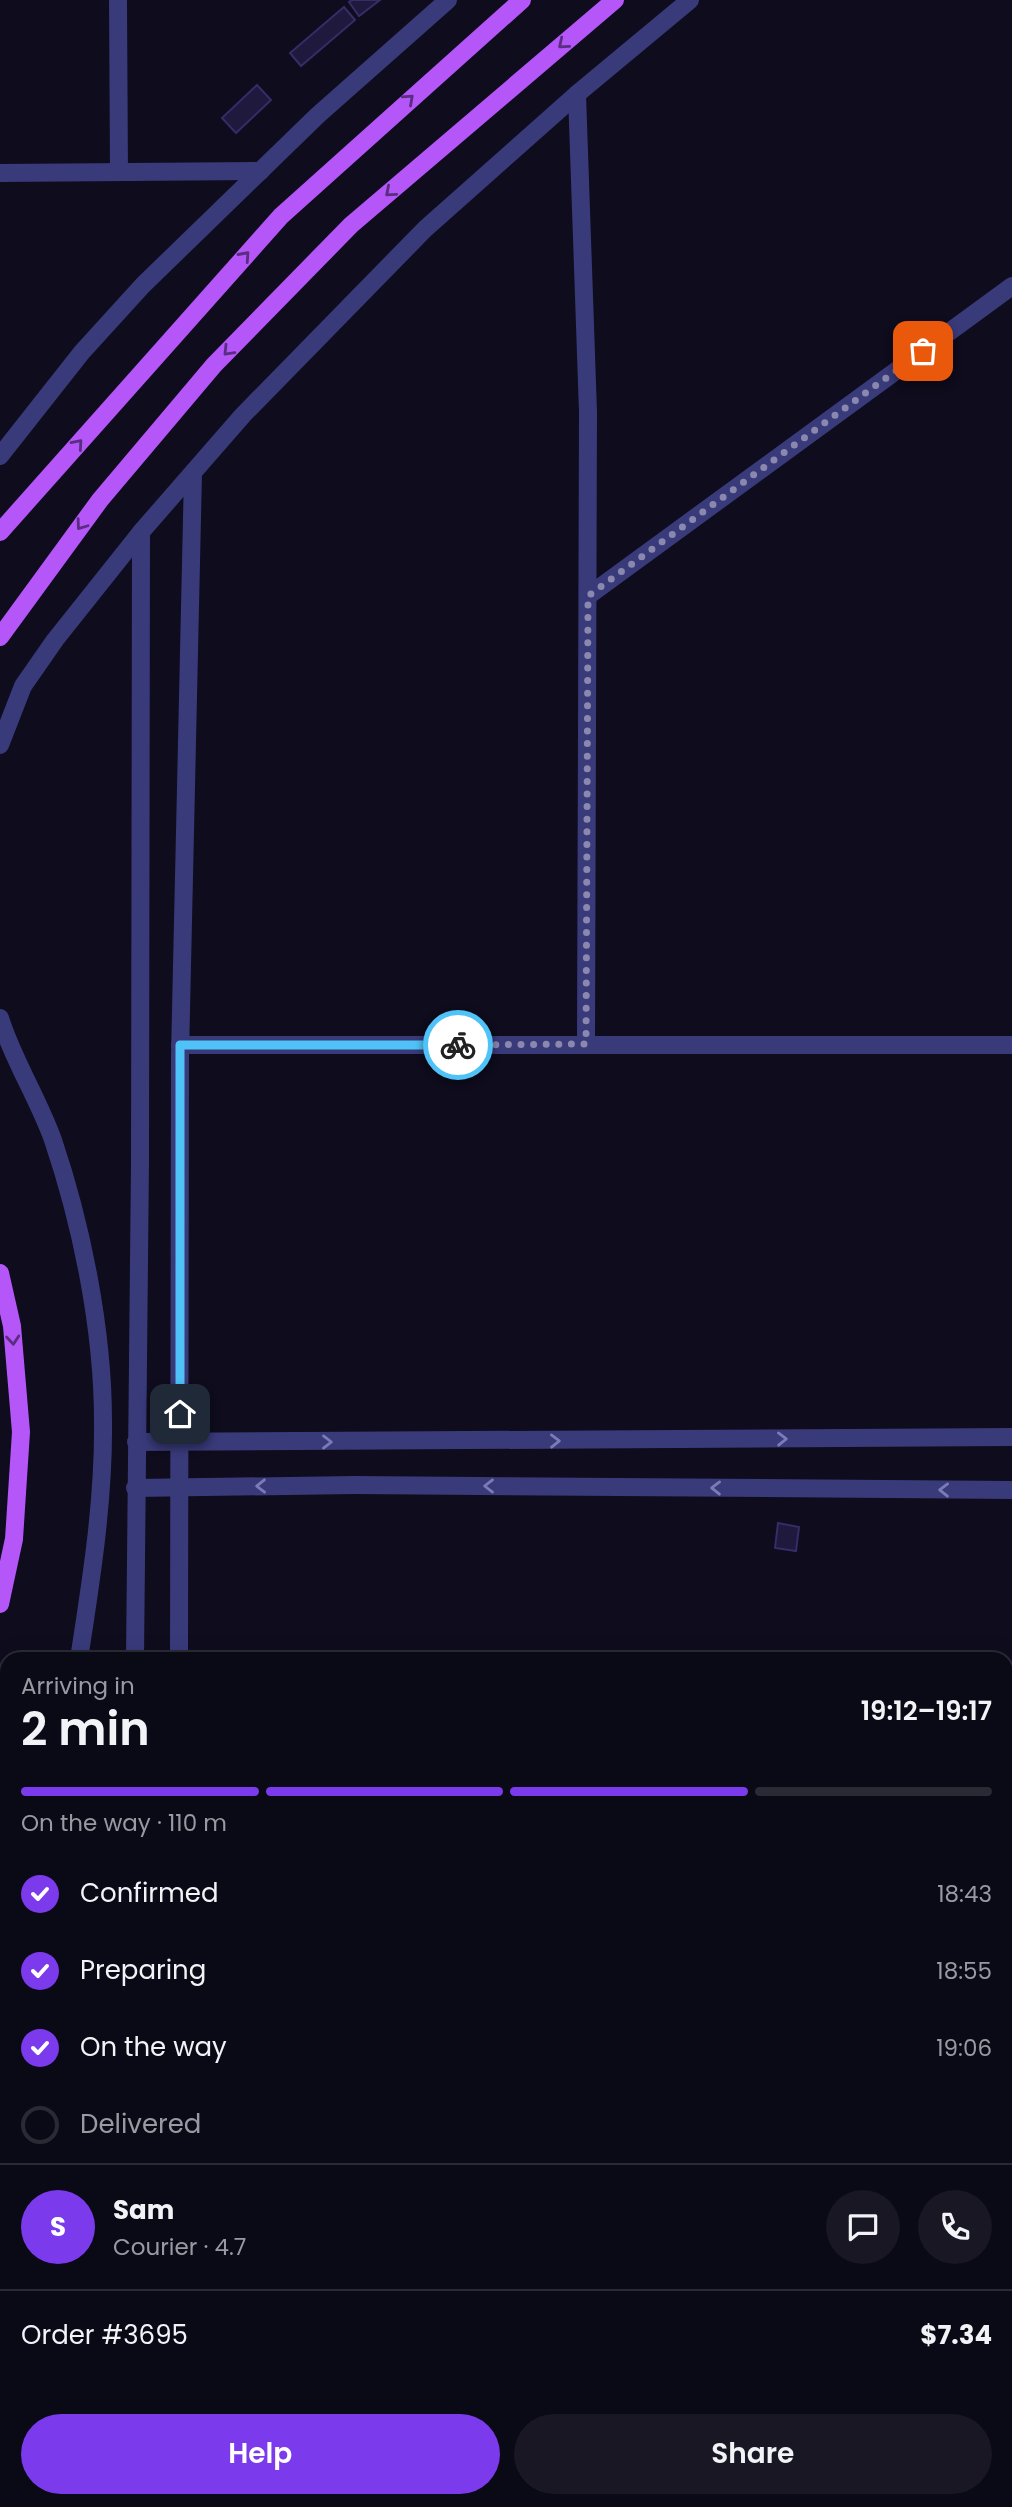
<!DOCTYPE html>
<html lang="en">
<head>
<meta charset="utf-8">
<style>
	:root { --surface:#0a0916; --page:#181723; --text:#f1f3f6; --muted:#999aa1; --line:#2a2a35; --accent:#7c3aed }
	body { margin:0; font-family:Poppins,sans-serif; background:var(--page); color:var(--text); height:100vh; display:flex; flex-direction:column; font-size:26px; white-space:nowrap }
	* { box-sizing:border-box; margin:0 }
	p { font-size:23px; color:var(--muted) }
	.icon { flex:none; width:38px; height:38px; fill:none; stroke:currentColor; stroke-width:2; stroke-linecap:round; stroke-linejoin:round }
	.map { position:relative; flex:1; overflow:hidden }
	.panel { position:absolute; left:0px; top:1652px; width:1013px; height:856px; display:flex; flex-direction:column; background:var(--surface); border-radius:21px 21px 0 0; box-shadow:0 7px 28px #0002,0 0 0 2px var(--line) }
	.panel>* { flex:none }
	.pin { position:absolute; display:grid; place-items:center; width:60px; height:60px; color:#fff; margin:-30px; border-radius:14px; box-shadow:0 4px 10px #0006 }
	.courier { position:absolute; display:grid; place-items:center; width:70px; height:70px; margin:-35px; border:5px solid #4fc3f7; border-radius:50%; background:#fff; color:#222; box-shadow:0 2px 9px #0007 }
	.headline em { font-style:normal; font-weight:600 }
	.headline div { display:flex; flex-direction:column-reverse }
	.headline { display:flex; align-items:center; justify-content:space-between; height:119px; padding:0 21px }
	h1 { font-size:46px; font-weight:600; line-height:52px }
	.bar { display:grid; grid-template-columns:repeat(4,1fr); gap:10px 7px; align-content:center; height:84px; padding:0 21px }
	.bar i { height:9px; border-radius:5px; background:var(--line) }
	.bar .current { background:var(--accent) }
	.bar p { grid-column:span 4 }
	.line { display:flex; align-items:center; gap:18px; padding:0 21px; border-top:2px solid var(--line) }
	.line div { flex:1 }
	.round { display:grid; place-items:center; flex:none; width:74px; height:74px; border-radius:37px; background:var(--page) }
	ol { padding:0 21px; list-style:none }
	li { display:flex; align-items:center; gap:21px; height:77px }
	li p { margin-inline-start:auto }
	li .icon { padding:7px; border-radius:50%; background:var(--accent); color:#fff; stroke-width:4 }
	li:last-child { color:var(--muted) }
	li i { width:38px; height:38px; border:4px solid var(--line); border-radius:50% }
	.action { display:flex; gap:14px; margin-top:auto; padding:14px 21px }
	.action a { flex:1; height:80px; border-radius:42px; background:var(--accent); color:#fff; font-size:28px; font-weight:600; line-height:80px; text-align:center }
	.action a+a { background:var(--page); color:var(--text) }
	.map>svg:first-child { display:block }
	.building { fill:#1f193d; stroke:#352c68; stroke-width:2 }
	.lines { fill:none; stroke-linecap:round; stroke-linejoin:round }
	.minor { stroke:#393a7a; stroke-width:18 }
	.major { stroke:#b456f8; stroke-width:18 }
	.oneway { stroke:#592d80 }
	.oneway2 { stroke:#7c7bb5 }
	.done { stroke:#8b88af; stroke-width:7; stroke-dasharray:0 12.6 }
	.route { stroke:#4fc3f7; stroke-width:9 }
</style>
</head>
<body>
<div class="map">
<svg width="1012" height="2507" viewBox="0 0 1012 2507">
	<rect width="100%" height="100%" fill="#0e0c1d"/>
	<g class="building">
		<path d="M352,0H380L359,16L349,2Z"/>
		<path d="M344,7L355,20L301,66L290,53Z"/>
		<path d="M257,85L271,100L236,133L222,118Z"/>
		<path d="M778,1523L799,1527L796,1551L775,1548Z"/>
		<rect x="225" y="2501" width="20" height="6"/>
		<rect x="258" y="2501" width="83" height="6"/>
	</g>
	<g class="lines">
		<g class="minor">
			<path d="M118,0L119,172"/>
			<path d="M577,94L588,412L586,1044"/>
			<path d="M0,173L261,171"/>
			<path d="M0,456L82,352L143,285L318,115L448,0"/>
			<path d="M588,596L1012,286"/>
			<path d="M0,745L23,686L55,640L141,532L243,415L425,229L577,94L690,0"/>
			<path d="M0,1018C13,1060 38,1098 53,1140C82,1226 103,1330 103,1421C104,1501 91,1581 79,1659"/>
			<path d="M180,1045H1012"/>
			<path d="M136,1442L1012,1437"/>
			<path d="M135,1488L355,1485L1012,1490"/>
			<path d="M135,1659L140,1162L141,532"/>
			<path d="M179,1659L180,1056L193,473"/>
			<path d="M1006,1881H1012"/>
			<path d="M0,2196L7,2199"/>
			<path d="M515,2501L526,2507"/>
			<path d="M990,2501L1001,2507"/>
		</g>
		<g class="major">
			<path d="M0,532L281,216L522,0"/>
			<path d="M0,637L100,500L214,365L351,225L615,0"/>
			<path d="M0,1273L12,1326L21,1432L14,1539L0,1604"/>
			<path d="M0,1809L7,1841"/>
			<path d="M0,1936L7,1935"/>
			<path d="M0,2140L7,2145"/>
			<path d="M636,2501L647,2507"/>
			<path d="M852,2501L864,2507"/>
		</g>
	</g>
	<defs><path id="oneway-chevron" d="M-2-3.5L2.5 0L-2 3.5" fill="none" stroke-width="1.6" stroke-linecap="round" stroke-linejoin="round" transform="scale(1.75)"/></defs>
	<g class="oneway">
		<use href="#oneway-chevron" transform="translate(563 44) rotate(140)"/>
		<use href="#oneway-chevron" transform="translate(409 99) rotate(-42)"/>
		<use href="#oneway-chevron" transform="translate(390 192) rotate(139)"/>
		<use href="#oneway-chevron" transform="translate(245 256) rotate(-48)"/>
		<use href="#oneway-chevron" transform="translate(228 351) rotate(134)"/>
		<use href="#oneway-chevron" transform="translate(78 444) rotate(-49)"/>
		<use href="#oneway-chevron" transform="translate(81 525) rotate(126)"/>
		<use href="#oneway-chevron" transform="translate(13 1340) rotate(85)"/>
	</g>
	<g class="oneway2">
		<use href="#oneway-chevron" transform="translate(782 1439) rotate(-1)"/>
		<use href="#oneway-chevron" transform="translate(555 1441) rotate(-1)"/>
		<use href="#oneway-chevron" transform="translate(327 1442)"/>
		<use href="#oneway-chevron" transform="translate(261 1486) rotate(179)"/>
		<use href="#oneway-chevron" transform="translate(489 1486) rotate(180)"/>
		<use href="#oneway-chevron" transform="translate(716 1488) rotate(-179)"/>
		<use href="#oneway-chevron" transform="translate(944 1490) rotate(-179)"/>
	</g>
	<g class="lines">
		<path class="done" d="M458,1045L586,1044L588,596L923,351"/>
		<path class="route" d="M180,1414V1045H458"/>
	</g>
</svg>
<div class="pin" style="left:923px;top:351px;background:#ea580c"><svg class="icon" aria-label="bag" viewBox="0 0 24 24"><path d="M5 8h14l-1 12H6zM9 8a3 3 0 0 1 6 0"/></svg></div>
<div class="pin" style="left:180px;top:1414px;background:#1f2937"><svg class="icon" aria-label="home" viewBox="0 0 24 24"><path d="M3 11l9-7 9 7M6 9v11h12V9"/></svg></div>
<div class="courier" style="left:458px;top:1045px"><svg class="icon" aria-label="bike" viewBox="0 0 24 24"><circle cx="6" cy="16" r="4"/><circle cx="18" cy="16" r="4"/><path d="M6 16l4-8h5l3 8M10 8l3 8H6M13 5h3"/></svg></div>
<section class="panel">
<div class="headline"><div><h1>2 min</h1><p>Arriving in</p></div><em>19:12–19:17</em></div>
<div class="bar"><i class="current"></i><i class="current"></i><i class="current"></i><i></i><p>On the way · 110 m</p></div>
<ol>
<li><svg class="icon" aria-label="check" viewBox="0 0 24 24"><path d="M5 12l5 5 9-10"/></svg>Confirmed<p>18:43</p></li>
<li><svg class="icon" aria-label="check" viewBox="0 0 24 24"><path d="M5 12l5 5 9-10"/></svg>Preparing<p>18:55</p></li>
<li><svg class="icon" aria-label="check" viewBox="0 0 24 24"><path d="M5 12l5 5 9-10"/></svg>On the way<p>19:06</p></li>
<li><i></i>Delivered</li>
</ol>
<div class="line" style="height:126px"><b class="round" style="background:var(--accent);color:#fff">S</b><div><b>Sam</b><p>Courier · 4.7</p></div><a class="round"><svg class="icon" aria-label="chat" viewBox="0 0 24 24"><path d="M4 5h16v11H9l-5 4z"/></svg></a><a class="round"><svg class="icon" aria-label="phone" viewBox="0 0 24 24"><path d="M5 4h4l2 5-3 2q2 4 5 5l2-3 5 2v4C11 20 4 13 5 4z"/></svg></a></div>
<div class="line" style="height:91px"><div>Order #3695</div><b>$7.34</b></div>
<div class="action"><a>Help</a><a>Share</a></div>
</section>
</div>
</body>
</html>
